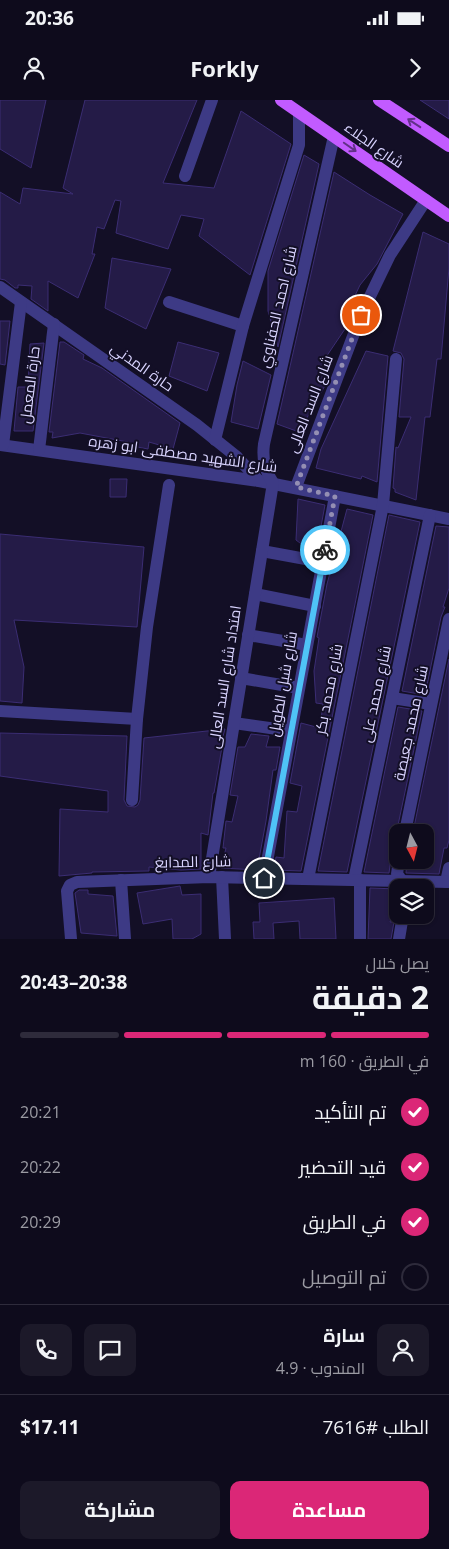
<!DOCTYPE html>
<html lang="ar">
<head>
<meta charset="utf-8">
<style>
	:root { --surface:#0e0b1c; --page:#1c1929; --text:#f1f3f6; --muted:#9b9ba3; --line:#2e2b3b; --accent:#db2777 }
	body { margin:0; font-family:"Open Sans",Cairo,sans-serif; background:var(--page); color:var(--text); direction:rtl; height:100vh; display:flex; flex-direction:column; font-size:19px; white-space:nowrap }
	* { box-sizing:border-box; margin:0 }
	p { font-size:16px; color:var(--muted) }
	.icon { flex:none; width:28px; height:28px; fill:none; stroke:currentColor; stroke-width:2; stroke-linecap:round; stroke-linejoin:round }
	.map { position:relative; height:839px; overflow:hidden; direction:ltr }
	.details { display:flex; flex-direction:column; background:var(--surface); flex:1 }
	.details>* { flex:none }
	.needle { width:32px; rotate:173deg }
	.buttons { position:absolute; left:389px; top:724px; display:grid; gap:10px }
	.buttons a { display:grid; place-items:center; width:45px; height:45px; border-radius:10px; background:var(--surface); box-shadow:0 1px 4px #0004,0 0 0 1px var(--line); font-size:25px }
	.pin { position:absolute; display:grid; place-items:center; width:42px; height:42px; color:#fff; margin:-21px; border:2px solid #fff; border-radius:50%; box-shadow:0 1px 5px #0007 }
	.courier { position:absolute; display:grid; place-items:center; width:50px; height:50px; margin:-25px; border:4px solid #4fc3f7; border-radius:50%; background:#fff; color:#222; box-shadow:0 1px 6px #0007 }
	.overview em { font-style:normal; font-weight:700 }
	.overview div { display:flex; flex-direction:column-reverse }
	.overview { display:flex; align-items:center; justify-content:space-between; height:85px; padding:0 20px }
	h1 { font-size:32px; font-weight:700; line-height:38px }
	.bar { display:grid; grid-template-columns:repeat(4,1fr); gap:8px 5px; align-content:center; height:60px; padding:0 20px }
	.bar i { height:6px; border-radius:4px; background:var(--line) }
	.bar .on { background:var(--accent) }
	.bar p { grid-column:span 4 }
	.line { display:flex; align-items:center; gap:12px; padding:0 20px; border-top:1px solid var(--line) }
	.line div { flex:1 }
	.round { display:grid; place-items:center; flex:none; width:52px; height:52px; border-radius:10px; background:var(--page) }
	ol { padding:0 20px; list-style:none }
	li { display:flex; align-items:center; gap:15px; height:55px }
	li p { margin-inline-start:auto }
	li .icon { padding:5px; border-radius:50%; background:var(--accent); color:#fff; stroke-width:4 }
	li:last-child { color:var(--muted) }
	li i { width:28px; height:28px; border:2px solid var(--line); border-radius:50% }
	.button { display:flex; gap:10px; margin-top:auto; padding:10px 20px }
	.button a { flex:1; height:58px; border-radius:10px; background:var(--accent); color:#fff; font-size:20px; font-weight:700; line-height:58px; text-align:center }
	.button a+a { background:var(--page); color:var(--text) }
	.status { display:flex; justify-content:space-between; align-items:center; height:35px; padding:0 25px; background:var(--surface); direction:ltr }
	.status svg { height:14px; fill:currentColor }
	header { display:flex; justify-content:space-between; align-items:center; height:65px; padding:0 20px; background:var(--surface); font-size:22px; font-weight:700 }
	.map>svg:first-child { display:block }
	.building { fill:#241b47; stroke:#3b2d73 }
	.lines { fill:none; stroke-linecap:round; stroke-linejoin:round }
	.minor { stroke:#3d3a85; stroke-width:12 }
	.major { stroke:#c25bff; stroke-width:12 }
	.oneway { stroke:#623188 }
	.done { stroke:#948fb3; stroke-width:5; stroke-dasharray:0 9 }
	.route { stroke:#4fc3f7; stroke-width:6 }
	.labels { text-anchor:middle; stroke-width:4; stroke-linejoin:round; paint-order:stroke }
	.street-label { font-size:15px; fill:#d9d4ff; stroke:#130f26 }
</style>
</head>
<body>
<div class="status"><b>20:36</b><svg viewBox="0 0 49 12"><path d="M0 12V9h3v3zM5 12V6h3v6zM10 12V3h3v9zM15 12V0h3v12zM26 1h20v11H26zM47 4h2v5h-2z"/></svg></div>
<header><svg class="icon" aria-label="forward" viewBox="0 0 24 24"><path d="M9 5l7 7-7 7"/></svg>Forkly<svg class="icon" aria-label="person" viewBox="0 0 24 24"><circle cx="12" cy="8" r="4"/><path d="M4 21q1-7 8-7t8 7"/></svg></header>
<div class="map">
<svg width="449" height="839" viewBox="0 0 449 839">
	<rect width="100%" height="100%" fill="#130f26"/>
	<g class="building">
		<path d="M0,0H46L31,68L0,49Z"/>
		<path d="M85,0H197L163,83L214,88L241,11L291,44L250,175L199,136L204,119L181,115L168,149L116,133L121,101L115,100L104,129L97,127L92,154H95L78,198L48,181V211L31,199L32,186L18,185V188H15L5,180L0,179V92L20,104L23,88L73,94L63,88Z"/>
		<path d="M420,0H449V19Z"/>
		<path d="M304,55L319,64L278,247L268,211V171Z"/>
		<path d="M334,72L370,95L403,114L377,164L360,185L351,204L357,205L349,223L324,260L331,261L327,282L299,332L277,324Z"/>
		<path d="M423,132L449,144V168L441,259H437L430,317H425L416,400L395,392V389L393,388L396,347L398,348L411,317H399L404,259L401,253L393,251Z"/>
		<path d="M112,158L171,169L146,229L105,208Z"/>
		<path d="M0,221H10L5,265L0,264Z"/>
		<path d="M60,242H64L84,255L83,259L102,268L180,323L173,349L149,342L148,349L127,345L128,342L80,333L52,338L53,332H49Z"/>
		<path d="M178,242L219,253L207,291L169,276Z"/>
		<path d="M44,243L33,331H14L18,287H28L30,244Z"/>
		<path d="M366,251L388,256L377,382L362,376L361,379L316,368L321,349Z"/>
		<path d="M243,261L271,275L258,329L231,322L237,285Z"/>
		<path d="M110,379H127L126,397H110Z"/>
		<path d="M298,399L325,405L316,453L312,452L296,440Z"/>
		<path d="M347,409L373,415L301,771L274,770L276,757L284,758L287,711L297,712L302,686L290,683L301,623L320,628L323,604L316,603L314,571L319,538L317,537L327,484Z"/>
		<path d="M389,415L420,422L347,772L318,771Z"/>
		<path d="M436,426L449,427V488L443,507H445L441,517L425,595L402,591Z"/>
		<path d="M0,434L144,447L137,527L14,520L24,567L22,603L0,601Z"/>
		<path d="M449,559V740L447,748H444L439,774L406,773L407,760H425V732H413Z"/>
		<path d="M398,607L422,611L397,730L398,745L396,753L391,758L389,773L364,772Z"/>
		<path d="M225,629L220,647H222L214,693H213L208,735L201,733V769L181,770L149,767V771L92,772V773L59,776L60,709L108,712V691L0,676V633L127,636L124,700L127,706L135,707L138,705L140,700L144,638Z"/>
		<path d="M251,634L269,636L266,647H280L276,670H273L266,721L257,770L221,768L226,748H223L226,721L232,722L238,696L230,695L238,647H245Z"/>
		<path d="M180,786L182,795L201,794V834L192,839H173L172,819L143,824L137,793Z"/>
		<path d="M370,788L398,789V798L390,822H394L391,839H368Z"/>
		<path d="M79,790H88V794L113,796L117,836L81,833L75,793Z"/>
		<path d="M334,798L336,839H300L299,821L273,823L274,839H254L253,822H260L259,803Z"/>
	</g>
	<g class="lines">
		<g class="minor">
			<path d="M185,76L212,0"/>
			<path d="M0,187L197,325L237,357L259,381"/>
			<path d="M169,202L243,226"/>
			<path d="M215,340L243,226L299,45V13"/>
			<path d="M0,345L259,381L449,419"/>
			<path d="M3,345L21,202"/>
			<path d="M39,350L54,224"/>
			<path d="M296,387L361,215L390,155L426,100"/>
			<path d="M262,451L322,462"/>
			<path d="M255,494L315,506"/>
			<path d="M248,535L307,545"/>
			<path d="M241,578L299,588"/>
			<path d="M392,598L431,604"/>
			<path d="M0,611L137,619"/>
			<path d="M234,623L291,631"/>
			<path d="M132,700L137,619L147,527L169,385"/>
			<path d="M405,732L449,519"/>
			<path d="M399,760L397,774L405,785"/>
			<path d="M209,777L273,383C265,370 262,359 264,344L334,36"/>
			<path d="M222,777L225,839"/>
			<path d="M264,778L335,396"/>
			<path d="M308,779L383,405L396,259"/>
			<path d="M121,780L125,839"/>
			<path d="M354,780L430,415"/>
			<path d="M360,780V839"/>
			<path d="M446,782L449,768"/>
			<path d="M71,839L67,791L70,785L77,782L209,777L449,782"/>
			<path d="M399,839L403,815"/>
		</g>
		<g class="major">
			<path d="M281,0L449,116"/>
			<path d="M379,0L449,46"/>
		</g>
	</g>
	<defs><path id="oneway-shaft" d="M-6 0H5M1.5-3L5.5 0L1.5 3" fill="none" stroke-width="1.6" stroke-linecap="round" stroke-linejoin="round" transform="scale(1.25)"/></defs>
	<g class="oneway">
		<use href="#oneway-shaft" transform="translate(414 23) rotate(-147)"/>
		<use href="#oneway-shaft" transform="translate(350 47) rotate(35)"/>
	</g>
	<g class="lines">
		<path class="done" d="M325,450L335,396L296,387L361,215"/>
		<path class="route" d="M264,778L325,450"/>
	</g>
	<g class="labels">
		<g class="street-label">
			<text transform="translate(374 45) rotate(35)" y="5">شارع الجلاء</text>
			<text transform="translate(278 207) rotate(-77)" y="5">شارع احمد الحفناوي</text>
			<text transform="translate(142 267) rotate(35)" y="5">حارة المدني</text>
			<text transform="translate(30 285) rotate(-83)" y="5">حارة المعمل</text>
			<text transform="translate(310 304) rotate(-69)" y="5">شارع السد العالى</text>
			<text transform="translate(183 354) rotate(8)" y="5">شارع الشهيد مصطفى ابو زهره</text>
			<text transform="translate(225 577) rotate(-81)" y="5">امتداد شارع السد العالى</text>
			<text transform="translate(283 584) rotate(-80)" y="5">شارع شبل الطويل</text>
			<text transform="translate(329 589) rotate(-79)" y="5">شارع محمد بكر</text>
			<text transform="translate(376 594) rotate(-78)" y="5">شارع محمد على</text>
			<text transform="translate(411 623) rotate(-78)" y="5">شارع محمد جعيصة</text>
			<text transform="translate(193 762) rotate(-1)" y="5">شارع المدابغ</text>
		</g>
	</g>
</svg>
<div class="buttons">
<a><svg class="needle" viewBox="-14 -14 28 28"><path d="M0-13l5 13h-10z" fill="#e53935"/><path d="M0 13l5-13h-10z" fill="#9b9ba3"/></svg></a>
<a><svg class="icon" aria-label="layers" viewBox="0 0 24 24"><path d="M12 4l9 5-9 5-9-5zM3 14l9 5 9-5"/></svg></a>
</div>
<div class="pin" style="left:361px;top:215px;background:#ea580c"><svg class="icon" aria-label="bag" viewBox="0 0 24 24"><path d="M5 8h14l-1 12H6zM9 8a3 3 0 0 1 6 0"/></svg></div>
<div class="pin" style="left:264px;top:778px;background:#1f2937"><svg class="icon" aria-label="home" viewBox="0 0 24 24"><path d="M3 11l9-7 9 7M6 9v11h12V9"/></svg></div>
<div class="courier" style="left:325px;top:450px"><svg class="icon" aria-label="bike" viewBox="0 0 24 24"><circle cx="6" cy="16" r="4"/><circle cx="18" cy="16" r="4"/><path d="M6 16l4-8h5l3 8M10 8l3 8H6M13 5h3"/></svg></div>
</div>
<section class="details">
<div class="overview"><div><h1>2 دقيقة</h1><p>يصل خلال</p></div><em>20:38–20:43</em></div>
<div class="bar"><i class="on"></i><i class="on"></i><i class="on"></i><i></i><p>في الطريق · 160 m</p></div>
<ol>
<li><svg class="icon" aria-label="check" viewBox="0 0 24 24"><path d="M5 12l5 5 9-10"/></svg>تم التأكيد<p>20:21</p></li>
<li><svg class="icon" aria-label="check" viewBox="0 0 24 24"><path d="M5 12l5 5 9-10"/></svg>قيد التحضير<p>20:22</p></li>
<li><svg class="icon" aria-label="check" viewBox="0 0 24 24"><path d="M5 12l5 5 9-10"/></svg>في الطريق<p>20:29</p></li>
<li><i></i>تم التوصيل</li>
</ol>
<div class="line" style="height:90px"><a class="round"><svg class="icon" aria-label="person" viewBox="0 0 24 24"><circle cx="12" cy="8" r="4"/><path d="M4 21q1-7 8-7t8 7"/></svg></a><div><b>سارة</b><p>المندوب · 4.9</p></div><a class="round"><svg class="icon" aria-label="chat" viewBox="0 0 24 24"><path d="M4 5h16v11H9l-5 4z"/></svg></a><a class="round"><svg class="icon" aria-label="phone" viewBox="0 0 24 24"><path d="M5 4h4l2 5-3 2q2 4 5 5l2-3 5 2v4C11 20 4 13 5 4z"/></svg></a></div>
<div class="line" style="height:65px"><div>الطلب #7616</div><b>$17.11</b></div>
<div class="button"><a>مساعدة</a><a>مشاركة</a></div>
</section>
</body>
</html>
